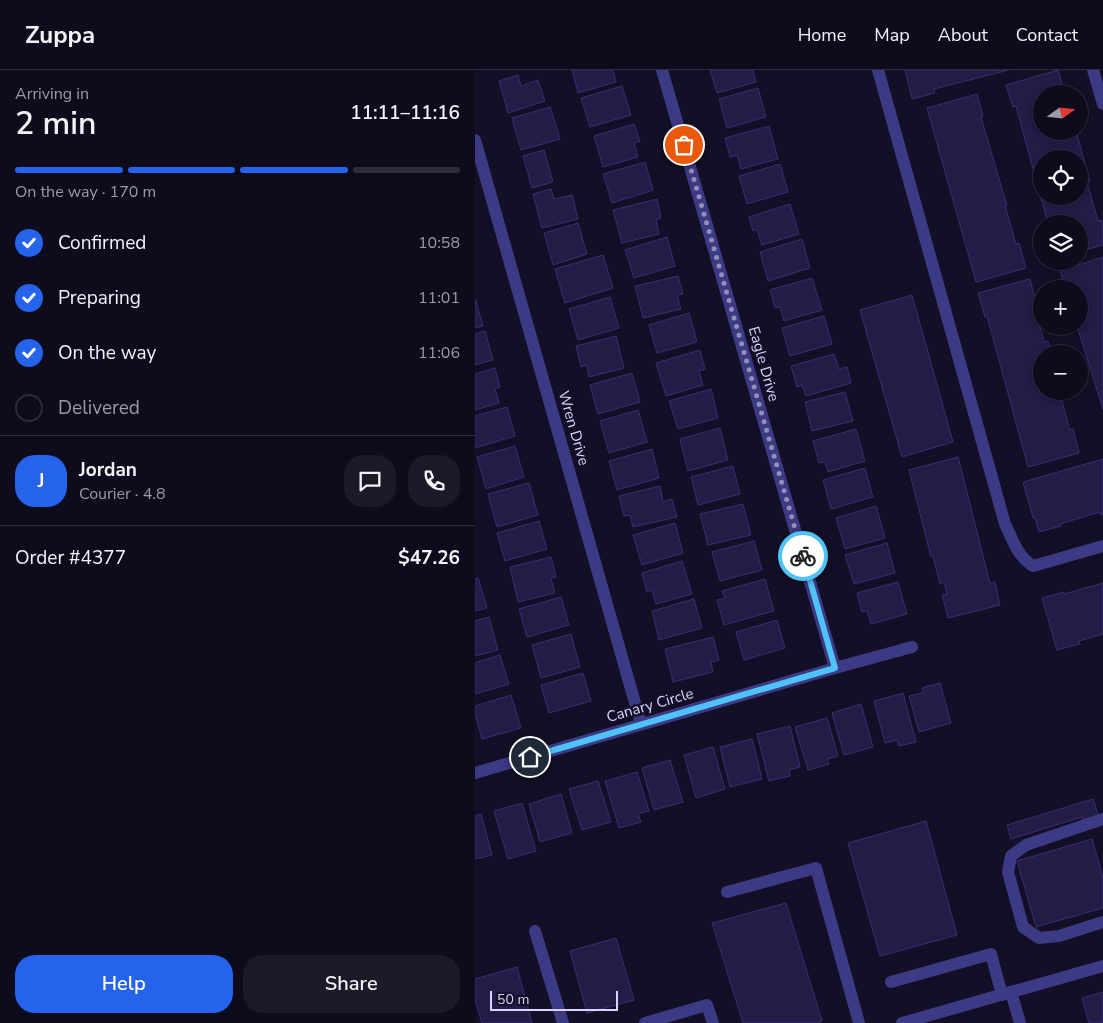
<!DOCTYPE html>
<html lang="en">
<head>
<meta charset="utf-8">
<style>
	:root { --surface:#0e0b1c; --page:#1c1929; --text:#f1f3f6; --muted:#9b9ba3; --line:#2e2b3b; --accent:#2563eb }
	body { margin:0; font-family:"Nunito Sans",sans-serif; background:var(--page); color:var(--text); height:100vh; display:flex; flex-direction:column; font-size:19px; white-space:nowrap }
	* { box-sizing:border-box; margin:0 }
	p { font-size:16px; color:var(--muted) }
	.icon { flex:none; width:28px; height:28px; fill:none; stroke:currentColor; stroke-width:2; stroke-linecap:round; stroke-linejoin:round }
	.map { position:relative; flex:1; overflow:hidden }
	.drawer { display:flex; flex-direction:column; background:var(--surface); width:475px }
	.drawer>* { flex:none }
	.needle { width:32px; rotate:75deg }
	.tools { position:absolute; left:558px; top:15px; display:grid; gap:10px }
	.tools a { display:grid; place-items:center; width:55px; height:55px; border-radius:50%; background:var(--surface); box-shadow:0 2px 8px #0003,0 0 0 1px var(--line); font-size:25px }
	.scale { position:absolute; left:15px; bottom:12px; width:128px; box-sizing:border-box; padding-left:5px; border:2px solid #d9d4ff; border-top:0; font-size:14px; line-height:18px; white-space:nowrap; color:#d9d4ff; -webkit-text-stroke:4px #130f26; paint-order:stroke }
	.pin { position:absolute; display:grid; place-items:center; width:42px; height:42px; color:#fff; margin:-21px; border:2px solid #fff; border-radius:50%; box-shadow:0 1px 5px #0007 }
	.courier { position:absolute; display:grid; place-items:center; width:50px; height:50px; margin:-25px; border:4px solid #4fc3f7; border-radius:50%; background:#fff; color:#222; box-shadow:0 1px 6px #0007 }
	.summary em { font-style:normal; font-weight:600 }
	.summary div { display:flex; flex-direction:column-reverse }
	.summary { display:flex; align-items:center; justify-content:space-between; height:85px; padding:0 15px }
	h1 { font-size:32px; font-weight:600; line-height:38px }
	.bar { display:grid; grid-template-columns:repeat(4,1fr); gap:8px 5px; align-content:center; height:60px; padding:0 15px }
	.bar i { height:6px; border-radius:4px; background:var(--line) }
	.bar .active { background:var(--accent) }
	.bar p { grid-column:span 4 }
	.line { display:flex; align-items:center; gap:12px; padding:0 15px; border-top:1px solid var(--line) }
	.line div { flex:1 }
	.round { display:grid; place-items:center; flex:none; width:52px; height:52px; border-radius:20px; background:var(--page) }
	ol { padding:0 15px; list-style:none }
	li { display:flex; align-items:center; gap:15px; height:55px }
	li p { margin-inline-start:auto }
	li .icon { padding:5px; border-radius:50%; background:var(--accent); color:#fff; stroke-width:4 }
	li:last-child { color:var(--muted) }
	li i { width:28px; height:28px; border:2px solid var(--line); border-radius:50% }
	.action { display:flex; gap:10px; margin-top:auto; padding:10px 15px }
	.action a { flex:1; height:58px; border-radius:20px; background:var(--accent); color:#fff; font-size:20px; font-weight:600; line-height:58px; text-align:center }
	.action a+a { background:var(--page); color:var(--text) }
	header { display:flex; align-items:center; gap:30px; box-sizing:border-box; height:70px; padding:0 25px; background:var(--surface); border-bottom:1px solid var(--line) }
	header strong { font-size:24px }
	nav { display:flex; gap:28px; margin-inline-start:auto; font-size:18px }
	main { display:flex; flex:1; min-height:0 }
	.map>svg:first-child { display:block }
	.building { fill:#241b47; stroke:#3b2d73; fill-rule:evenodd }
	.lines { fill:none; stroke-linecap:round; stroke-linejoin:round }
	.minor { stroke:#3d3a85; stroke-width:12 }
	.done { stroke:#948fb3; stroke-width:5; stroke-dasharray:0 9 }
	.route { stroke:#4fc3f7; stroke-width:6 }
	.labels { text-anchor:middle; stroke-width:5; stroke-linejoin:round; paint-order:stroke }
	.street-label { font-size:15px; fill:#d9d4ff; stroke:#130f26 }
</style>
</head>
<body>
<header>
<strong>Zuppa</strong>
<nav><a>Home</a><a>Map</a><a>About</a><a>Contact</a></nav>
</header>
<main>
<section class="drawer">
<div class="summary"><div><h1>2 min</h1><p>Arriving in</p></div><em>11:11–11:16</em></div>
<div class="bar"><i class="active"></i><i class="active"></i><i class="active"></i><i></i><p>On the way · 170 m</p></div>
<ol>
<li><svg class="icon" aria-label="check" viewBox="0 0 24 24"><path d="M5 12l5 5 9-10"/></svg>Confirmed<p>10:58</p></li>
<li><svg class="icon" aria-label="check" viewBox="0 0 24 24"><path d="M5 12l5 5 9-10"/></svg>Preparing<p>11:01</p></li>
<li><svg class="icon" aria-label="check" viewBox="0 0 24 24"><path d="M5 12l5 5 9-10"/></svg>On the way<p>11:06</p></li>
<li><i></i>Delivered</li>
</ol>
<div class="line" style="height:90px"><b class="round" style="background:var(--accent);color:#fff">J</b><div><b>Jordan</b><p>Courier · 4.8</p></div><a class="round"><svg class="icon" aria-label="chat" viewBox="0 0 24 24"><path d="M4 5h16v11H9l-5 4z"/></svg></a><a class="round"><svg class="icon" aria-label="phone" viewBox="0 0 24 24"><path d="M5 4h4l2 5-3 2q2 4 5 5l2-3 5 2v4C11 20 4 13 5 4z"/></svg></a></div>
<div class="line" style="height:65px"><div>Order #4377</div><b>$47.26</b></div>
<div class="action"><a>Help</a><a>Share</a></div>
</section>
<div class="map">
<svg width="628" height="953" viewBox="0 0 628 953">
	<rect width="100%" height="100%" fill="#130f26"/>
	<g class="building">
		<path d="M97,0H138L141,12L103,23Z"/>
		<path d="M235,0H278L281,12L242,23Z"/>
		<path d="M430,0H534L459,19L460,23L437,29Z"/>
		<path d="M583,0L590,24H566V61H597V62L601,61L615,112H612L623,151L626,150L628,157V175L604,182V154H573L541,36L538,37L531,15ZM566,89H604V126H566Z"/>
		<path d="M43,5L46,16L63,10L70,31L33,43L24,11Z"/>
		<path d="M147,16L156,45L115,57L106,28Z"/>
		<path d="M283,18L291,47L252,58L244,29Z"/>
		<path d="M502,24L508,46L506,47L532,136H530L541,174L544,173L551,198L501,212L452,38Z"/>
		<path d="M75,37L85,69L46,80L37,48Z"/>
		<path d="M159,54L165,71L159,73L163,87L128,97L119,66Z"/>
		<path d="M294,56L303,89L266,99L262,85L255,87L250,68Z"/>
		<path d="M69,80L78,112L57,118L48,86Z"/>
		<path d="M170,92L178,120L137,133L128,104Z"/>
		<path d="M305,94L313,122L272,134L264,106Z"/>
		<path d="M76,119L79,129L97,125L103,149L67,158L58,124Z"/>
		<path d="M182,129L186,148L181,150L184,164L147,173L138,140Z"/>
		<path d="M315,134L324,164L287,175L282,159L278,161L274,147Z"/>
		<path d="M103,153L112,184L78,195L69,163Z"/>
		<path d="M192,167L200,196L159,208L150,180Z"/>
		<path d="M327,169L335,198L293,211L285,182Z"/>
		<path d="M128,185L138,218L90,233L80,199Z"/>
		<path d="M628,187V339L602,256H604V219H591L585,201Z"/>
		<path d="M203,206L208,224L202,225L206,239L168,248L160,216Z"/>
		<path d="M337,208L347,240L309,251L305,237L300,238L295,220Z"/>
		<path d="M555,209L561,233L559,234L569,272L573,271L576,284H566V321H586L587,324L585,325L595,360L598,359L604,383L553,397L512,246L510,247L503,223Z"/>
		<path d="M437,225L478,372L427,387L385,240Z"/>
		<path d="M135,227L144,258L103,270L94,239Z"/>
		<path d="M0,228L8,256L0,258Z"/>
		<path d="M214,243L222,272L182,283L174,255Z"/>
		<path d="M349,246L357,274L315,286L307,258Z"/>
		<path d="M10,261L18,290L0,295V264Z"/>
		<path d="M141,266L149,298L114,307L112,295L106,297L101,276Z"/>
		<path d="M225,280L230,299L224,301L228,315L191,326L181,293Z"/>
		<path d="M359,284L364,299L372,297L376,313L331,326L327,315L322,317L316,296Z"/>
		<path d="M20,298L25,317L20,319L24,333L0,340V304Z"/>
		<path d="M157,303L165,332L123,344L115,315Z"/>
		<path d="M236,319L243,348L203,359L194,331Z"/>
		<path d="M370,322L378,351L337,361L330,332Z"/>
		<path d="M32,337L40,366L0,378V346Z"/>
		<path d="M163,340L172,372L134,383L125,351Z"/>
		<path d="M245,358L253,390L213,401L205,369Z"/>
		<path d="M381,359L390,391L353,402L350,392L344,393L338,371Z"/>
		<path d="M40,376L49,407L11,419L2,387Z"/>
		<path d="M177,379L184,408L142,420L134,391Z"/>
		<path d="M483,387L515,513L520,512L525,535L473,548L467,525L472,524L469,512L465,514L458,486L456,487L434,400Z"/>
		<path d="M628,389V444L626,445L625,442L585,454L586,456L564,462L560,448H558L548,412Z"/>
		<path d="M258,396L265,424L223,435L216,407Z"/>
		<path d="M390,398L398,427L356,439L348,410Z"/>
		<path d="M54,413L63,445L22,457L13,424Z"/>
		<path d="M185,416L188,432L197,429L202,447L158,457L155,445L149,446L144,426Z"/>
		<path d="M268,434L276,465L233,475L225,444Z"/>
		<path d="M401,436L410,468L370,479L361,448Z"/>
		<path d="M64,451L72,479L30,491L22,463Z"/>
		<path d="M200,453L208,483L167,495L158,465Z"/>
		<path d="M279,471L287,500L245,511L237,482Z"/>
		<path d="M412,473L420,503L379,514L370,485Z"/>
		<path d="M76,487L81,507L76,508L80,523L43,532L35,497Z"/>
		<path d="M207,491L217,524L181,534L177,520L172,522L167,503Z"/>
		<path d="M3,508L12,538L0,541V509Z"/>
		<path d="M290,509L299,541L249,555L242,530L250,528L247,521Z"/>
		<path d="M423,512L432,544L396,554L392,541L387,542L382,523Z"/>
		<path d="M628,513V564L604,571L605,574L582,580L567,528L589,522V524Z"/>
		<path d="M86,527L94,555L52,567L44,539Z"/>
		<path d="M219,529L227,558L184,570L177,541Z"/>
		<path d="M14,547L23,580L0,586V551Z"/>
		<path d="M302,550L310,578L269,590L261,562Z"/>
		<path d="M96,564L105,597L66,608L57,575Z"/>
		<path d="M238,567L244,590L236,592L238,602L198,612L190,579Z"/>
		<path d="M25,585L34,614L0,624V593Z"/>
		<path d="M108,603L116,631L74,643L66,615Z"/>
		<path d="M465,613L476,653L444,662L434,626L448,623L447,618Z"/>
		<path d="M428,623L441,672L424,676L422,670L410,673L399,631Z"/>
		<path d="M36,625L46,658L7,669L0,644V636Z"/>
		<path d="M386,634L398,677L369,685L357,643Z"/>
		<path d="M352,648L363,686L352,689L354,694L333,700L320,657Z"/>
		<path d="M315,656L325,697L314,700L315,706L294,711L282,664Z"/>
		<path d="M277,669L287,709L255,717L245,677Z"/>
		<path d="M238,677L250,719L221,728L209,685Z"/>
		<path d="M195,690L208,732L179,740L167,698Z"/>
		<path d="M162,702L174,741L163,744L166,752L144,758L130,711Z"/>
		<path d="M123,711L136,752L107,760L94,719Z"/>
		<path d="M86,724L97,763L65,772L54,734Z"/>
		<path d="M618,729L624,748L609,753L607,747L536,769L532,755Z"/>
		<path d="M47,733L61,781L33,789L19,741Z"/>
		<path d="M6,744L17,785L0,789V746Z"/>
		<path d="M451,751L482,865L405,886L373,773Z"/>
		<path d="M617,769L628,807V838L561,857L542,791Z"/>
		<path d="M311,833L347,951L341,953H268L237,853Z"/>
		<path d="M141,868L159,930L112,943L95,881Z"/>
		<path d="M42,897L57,953H7L0,930V909Z"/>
		<path d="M628,922V953H614L607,928Z"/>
	</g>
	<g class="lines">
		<g class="minor">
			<path d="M187,0L360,598"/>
			<path d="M403,0L530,454C538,470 542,486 558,496L628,476"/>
			<path d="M618,0L628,34"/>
			<path d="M0,70L166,654"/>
			<path d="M0,703L360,598L437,577"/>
			<path d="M628,749L551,775L536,786L533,802L548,857L564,868L584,866L628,852"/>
			<path d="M252,822L341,798L384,953"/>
			<path d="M60,861L88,953"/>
			<path d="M416,912L516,884L527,925"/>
			<path d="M536,922L545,953"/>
			<path d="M170,953L232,935L238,953"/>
			<path d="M427,953L628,896"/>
		</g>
	</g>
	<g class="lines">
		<path class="done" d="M209,75L328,486"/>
		<path class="route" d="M55,687L360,598L328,486"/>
	</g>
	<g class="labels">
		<g class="street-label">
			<text transform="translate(289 294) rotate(74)" y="5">Eagle Drive</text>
			<text transform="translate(99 358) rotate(74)" y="5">Wren Drive</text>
			<text transform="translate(175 635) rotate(-16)" y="5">Canary Circle</text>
		</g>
	</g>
</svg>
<div class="tools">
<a><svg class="needle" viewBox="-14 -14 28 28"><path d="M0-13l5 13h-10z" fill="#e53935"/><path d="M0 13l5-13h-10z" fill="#9b9ba3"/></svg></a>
<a><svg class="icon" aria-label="locate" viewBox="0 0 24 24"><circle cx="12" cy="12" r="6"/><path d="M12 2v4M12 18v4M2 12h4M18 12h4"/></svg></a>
<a><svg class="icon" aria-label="layers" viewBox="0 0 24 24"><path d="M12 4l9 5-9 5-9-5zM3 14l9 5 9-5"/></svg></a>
<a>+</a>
<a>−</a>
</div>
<div class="scale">50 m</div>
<div class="pin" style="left:209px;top:75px;background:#ea580c"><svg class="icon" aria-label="bag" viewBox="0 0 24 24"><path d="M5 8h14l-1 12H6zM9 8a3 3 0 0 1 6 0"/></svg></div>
<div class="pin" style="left:55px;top:687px;background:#1f2937"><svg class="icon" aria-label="home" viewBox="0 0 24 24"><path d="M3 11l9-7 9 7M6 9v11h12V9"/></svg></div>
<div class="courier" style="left:328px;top:486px"><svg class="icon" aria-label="bike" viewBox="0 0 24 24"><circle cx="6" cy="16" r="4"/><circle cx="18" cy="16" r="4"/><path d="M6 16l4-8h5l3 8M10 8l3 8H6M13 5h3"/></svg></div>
</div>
</main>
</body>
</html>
